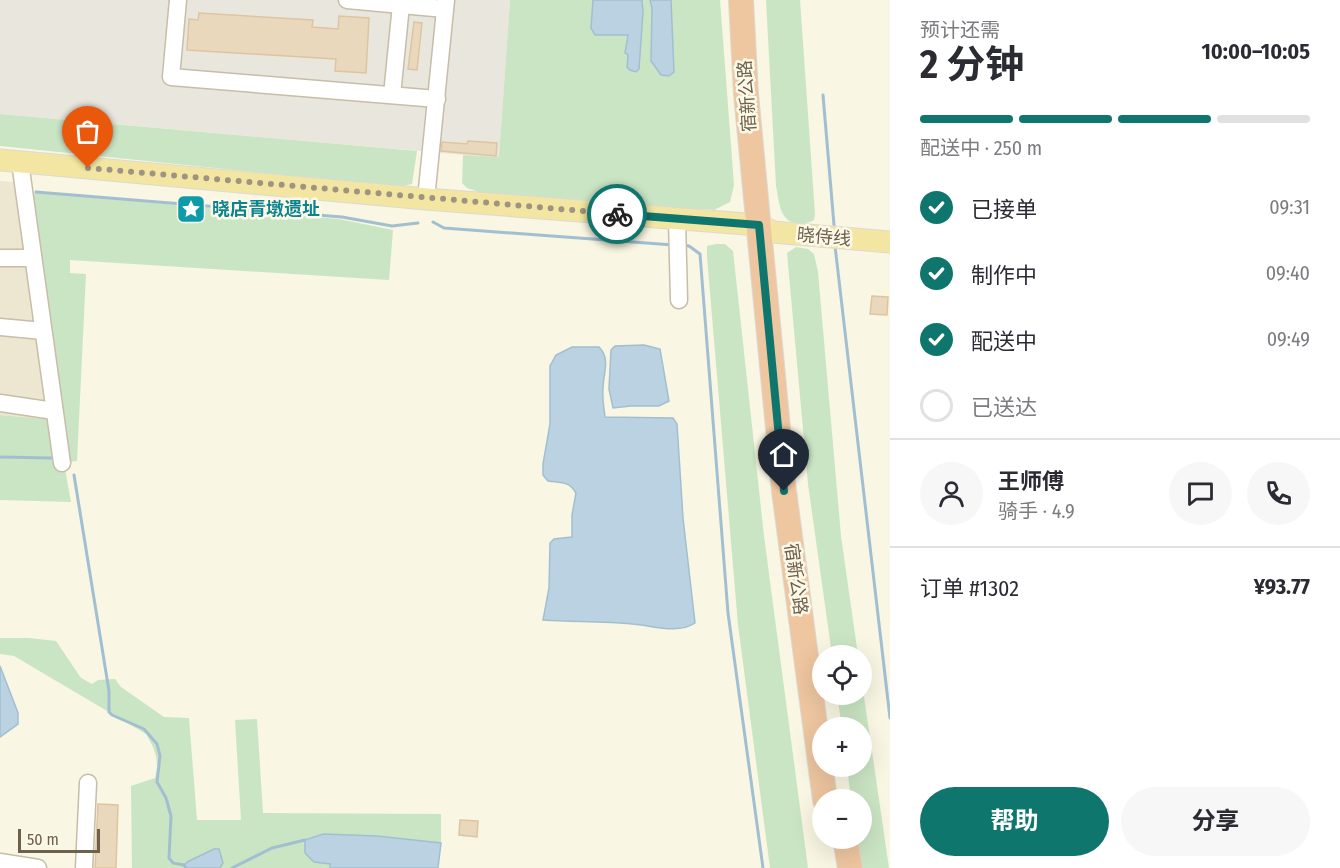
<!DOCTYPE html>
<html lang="zh">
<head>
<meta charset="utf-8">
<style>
	:root { --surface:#fff; --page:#f7f7f7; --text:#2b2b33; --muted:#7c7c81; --line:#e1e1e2; --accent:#0f766e }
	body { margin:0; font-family:"Fira Sans Condensed","Noto Sans SC",sans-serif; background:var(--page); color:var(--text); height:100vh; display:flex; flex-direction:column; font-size:22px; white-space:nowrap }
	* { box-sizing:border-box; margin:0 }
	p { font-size:20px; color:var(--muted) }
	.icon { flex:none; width:33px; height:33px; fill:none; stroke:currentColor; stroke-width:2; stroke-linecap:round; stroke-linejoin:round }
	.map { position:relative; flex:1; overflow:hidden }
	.side { display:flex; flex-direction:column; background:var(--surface); width:450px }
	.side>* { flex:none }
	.buttons { position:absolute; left:812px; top:645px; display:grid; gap:12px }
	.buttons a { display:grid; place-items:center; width:60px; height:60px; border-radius:50%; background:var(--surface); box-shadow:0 6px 24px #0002; font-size:30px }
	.scale { position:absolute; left:18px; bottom:15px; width:82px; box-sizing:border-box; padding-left:6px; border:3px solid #6f604c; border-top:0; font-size:16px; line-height:21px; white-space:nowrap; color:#6f604c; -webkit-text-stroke:4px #fdf9e9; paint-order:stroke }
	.pin { position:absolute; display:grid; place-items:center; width:51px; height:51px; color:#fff; margin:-62px -26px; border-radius:50% 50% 50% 0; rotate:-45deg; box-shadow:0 0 6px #0007 }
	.pin .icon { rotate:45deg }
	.courier { position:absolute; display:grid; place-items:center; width:60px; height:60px; margin:-30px; border:4px solid #0f766e; border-radius:50%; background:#fff; color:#222; box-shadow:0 2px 8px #0007 }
	.overview em { font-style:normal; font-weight:700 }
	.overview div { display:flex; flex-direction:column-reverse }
	.overview { display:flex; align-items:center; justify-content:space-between; height:102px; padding:0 30px }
	h1 { font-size:39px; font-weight:700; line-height:45px }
	.bar { display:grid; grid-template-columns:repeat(4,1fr); gap:9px 6px; align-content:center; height:72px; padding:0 30px }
	.bar i { height:8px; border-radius:4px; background:var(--line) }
	.bar .active { background:var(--accent) }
	.bar p { grid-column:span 4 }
	.line { display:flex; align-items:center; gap:15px; padding:0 30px; border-top:2px solid var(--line) }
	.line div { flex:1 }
	.round { display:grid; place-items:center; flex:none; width:63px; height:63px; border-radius:32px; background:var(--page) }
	ol { padding:0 30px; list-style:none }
	li { display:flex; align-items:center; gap:18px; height:66px }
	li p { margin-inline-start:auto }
	li .icon { padding:6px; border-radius:50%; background:var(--accent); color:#fff; stroke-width:4 }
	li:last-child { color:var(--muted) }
	li i { width:33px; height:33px; border:3px solid var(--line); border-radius:50% }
	.cta { display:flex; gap:12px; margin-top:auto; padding:12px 30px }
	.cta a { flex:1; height:69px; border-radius:36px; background:var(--accent); color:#fff; font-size:24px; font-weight:700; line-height:69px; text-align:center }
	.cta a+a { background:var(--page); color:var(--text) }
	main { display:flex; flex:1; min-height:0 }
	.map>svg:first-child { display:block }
	.residential { fill:#ede6d1 }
	.industrial { fill:#e9e6de }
	.green { fill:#cae5c4 }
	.water { fill:#bad2e1; stroke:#a2bfd1; stroke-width:1.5 }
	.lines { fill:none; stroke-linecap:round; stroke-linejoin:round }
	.stream { stroke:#a2bfd1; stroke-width:3 }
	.building { fill:#ead8bc; stroke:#ddc5a0; stroke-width:1.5 }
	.minor-casing { stroke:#c7bda9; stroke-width:19 }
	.major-casing { stroke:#dcd9d4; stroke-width:23 }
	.highway-casing { stroke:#dcd9d4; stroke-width:26 }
	.minor { stroke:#fff; stroke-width:16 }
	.major { stroke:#f2e6a2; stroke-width:21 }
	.highway { stroke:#eec6a0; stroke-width:24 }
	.done { stroke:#9f9481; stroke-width:6; stroke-dasharray:0 10.8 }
	.route { stroke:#0f766e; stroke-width:8 }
	.labels { text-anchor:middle; stroke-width:5; stroke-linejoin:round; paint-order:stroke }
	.street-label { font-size:18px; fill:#6f604c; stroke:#fdf9e9 }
	.culture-label { font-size:18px; font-weight:bold; fill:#0d838f; stroke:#fdf9e9; text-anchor:start }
</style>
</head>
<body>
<main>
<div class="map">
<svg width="890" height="868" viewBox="0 0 890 868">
	<rect width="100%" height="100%" fill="#f9f6e3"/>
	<path class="residential" d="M0,181L15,182L56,420L0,415Z"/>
	<path class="industrial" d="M0,0H510L499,158L0,114Z"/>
	<g class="green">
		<path d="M510,0H720L734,185L730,202L714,210L706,209L685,211L482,193L467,188L462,183L463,155L499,157Z"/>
		<path d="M766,0H800L815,214L814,220C806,224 803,224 795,223C779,220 779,199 776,186Z"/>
		<path d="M0,114L417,151L412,184L399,187L0,146Z"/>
		<path d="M28,192L339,219L393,230L389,280L70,260V273L86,274L77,461L67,462Z"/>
		<path d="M716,244H725L733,251L764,536L808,868H770L738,625L707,257V246Z"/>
		<path d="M796,247L808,249L814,254L818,272L841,536L858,655H832L808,484L787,253Z"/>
		<path d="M0,415L56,420L71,502L0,500Z"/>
		<path d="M0,638H29L56,641L81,678L92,684L98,680L115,679L121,687L164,717L189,718L197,820H241L235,720L257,719L263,813L441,814V843L377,836L323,834L314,862L330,864V868H132L131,786L155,778C160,761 155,749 146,734L14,656L0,654Z"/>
		<path d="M861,676L889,868H860L856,839L861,838V800L851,799L847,767L861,766V728L842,727L837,695L861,694Z"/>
	</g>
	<g class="water">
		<path d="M593,0H642L643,12L639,69L636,72L630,70L627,67L628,55L625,53L628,35H595L591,28Z"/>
		<path d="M650,0H671L674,72L669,76L661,75L651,61L652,8Z"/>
		<path d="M644,345L660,349L669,401L659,406H631L613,408L609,389L611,350L615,346Z"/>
		<path d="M572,347H599C611,359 603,374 603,388C602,398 604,408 605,417L673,418L677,424L683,518L695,623C677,635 651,625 632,624C602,621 573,622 543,620L549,588L550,543L554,539L572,537V515L576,493C569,481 561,483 548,481L543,475V464L550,424V366L556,355Z"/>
		<path d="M0,666L18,713V724L0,737Z"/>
		<path d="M323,834L377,836L441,843L438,868H330V864L314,862L305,853V840Z"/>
		<path d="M214,849H219L223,863L220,868H186L184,865L189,861Z"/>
	</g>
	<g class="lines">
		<g class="stream">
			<path d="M823,95L834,225"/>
			<path d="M36,192L342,217L392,226L418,223"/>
			<path d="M433,222L444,228L673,245"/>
			<path d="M683,245L689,246L700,254L728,613L763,868"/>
			<path d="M835,246L890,718"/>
			<path d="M0,457L51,458"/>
			<path d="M74,475L109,691V712L112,715L144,729L157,744L160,756L157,782L166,798L171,816L169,858L173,863L184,865L186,868"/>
			<path d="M232,868L272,848L305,840"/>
		</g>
	</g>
	<g class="building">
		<path d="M199,13L313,20L312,27L338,29L339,16L369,18L366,73L335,71L336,59L187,50L189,19L198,20Z"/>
		<path d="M414,22L422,23L417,70L408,69Z"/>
		<path d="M468,141L497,143L496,156L441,151L442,142L467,144Z"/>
		<path d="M872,296L888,297L887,315L870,314Z"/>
		<path d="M98,804L118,805L116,868H95Z"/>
		<path d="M460,820L478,821L477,837L459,835Z"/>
	</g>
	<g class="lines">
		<g class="minor-casing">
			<g id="minor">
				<path d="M178,0L171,77L437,99"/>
				<path d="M347,0L445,9"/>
				<path d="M392,95L401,5"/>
				<path d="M20,162L62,463"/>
				<path d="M426,199L446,0"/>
				<path d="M677,219L679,300"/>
				<path d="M0,258H33"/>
				<path d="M0,327L43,331"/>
				<path d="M0,403L54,411"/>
				<path d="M0,862L38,868"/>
				<path d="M84,868L88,783"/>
			</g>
		</g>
		<g class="major-casing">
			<path id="major" d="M0,160L426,199L759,225L773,232L890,242"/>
		</g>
		<g class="highway-casing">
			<g id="highway">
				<path d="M741,0L746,94L784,491L825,800"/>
				<path d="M845,838L850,868"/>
			</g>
		</g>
		<use href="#minor" class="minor"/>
		<use href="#major" class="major"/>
		<use href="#highway" class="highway"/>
	</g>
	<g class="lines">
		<path class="done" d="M88,168L617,214"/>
		<path class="route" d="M617,214L759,225L784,491"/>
	</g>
	<defs>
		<g id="sight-square" transform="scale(1.5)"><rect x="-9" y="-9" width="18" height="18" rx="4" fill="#0f9aa8" stroke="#fdf9e9"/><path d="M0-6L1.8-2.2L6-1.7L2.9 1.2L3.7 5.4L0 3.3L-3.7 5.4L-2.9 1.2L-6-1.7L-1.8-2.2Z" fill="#fff"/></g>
	</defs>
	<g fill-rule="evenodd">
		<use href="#sight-square" x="191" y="209"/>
	</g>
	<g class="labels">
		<g class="street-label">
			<text transform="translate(747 96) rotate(-94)" y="6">宿新公路</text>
			<text transform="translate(824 237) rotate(5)" y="6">晓侍线</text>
			<text transform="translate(796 579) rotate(82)" y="6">宿新公路</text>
		</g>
		<g class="culture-label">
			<text x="212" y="215">晓店青墩遗址</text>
		</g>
	</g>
</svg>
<div class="buttons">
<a><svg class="icon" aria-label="locate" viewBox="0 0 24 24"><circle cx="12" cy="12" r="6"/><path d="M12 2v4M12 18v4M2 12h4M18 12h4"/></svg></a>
<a>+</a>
<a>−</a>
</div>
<div class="scale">50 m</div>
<div class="pin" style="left:88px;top:168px;background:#ea580c"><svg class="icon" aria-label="bag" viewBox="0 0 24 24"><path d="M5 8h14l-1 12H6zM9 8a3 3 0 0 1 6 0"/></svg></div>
<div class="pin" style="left:784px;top:491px;background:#1f2937"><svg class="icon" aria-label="home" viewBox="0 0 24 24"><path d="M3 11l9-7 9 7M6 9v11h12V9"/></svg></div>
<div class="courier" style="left:617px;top:214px"><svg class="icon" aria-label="bike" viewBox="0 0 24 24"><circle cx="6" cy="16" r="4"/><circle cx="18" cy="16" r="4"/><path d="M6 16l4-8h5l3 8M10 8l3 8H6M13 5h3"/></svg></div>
</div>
<section class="side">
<div class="overview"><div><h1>2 分钟</h1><p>预计还需</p></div><em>10:00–10:05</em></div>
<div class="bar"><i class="active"></i><i class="active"></i><i class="active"></i><i></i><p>配送中 · 250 m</p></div>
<ol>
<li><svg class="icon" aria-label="check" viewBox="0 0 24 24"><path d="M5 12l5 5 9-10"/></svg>已接单<p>09:31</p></li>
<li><svg class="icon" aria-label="check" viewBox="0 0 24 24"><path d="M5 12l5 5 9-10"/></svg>制作中<p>09:40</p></li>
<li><svg class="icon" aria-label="check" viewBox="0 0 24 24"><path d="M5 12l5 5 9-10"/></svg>配送中<p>09:49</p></li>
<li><i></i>已送达</li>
</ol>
<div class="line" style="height:108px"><a class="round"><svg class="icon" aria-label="person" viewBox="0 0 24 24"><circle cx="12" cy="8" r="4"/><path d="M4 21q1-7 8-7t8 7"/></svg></a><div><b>王师傅</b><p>骑手 · 4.9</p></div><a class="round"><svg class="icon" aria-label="chat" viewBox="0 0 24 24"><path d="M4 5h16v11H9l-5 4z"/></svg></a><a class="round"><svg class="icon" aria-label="phone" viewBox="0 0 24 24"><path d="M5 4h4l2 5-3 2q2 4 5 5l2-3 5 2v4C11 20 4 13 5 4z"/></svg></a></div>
<div class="line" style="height:78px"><div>订单 #1302</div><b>¥93.77</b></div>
<div class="cta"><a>帮助</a><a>分享</a></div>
</section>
</main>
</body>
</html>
